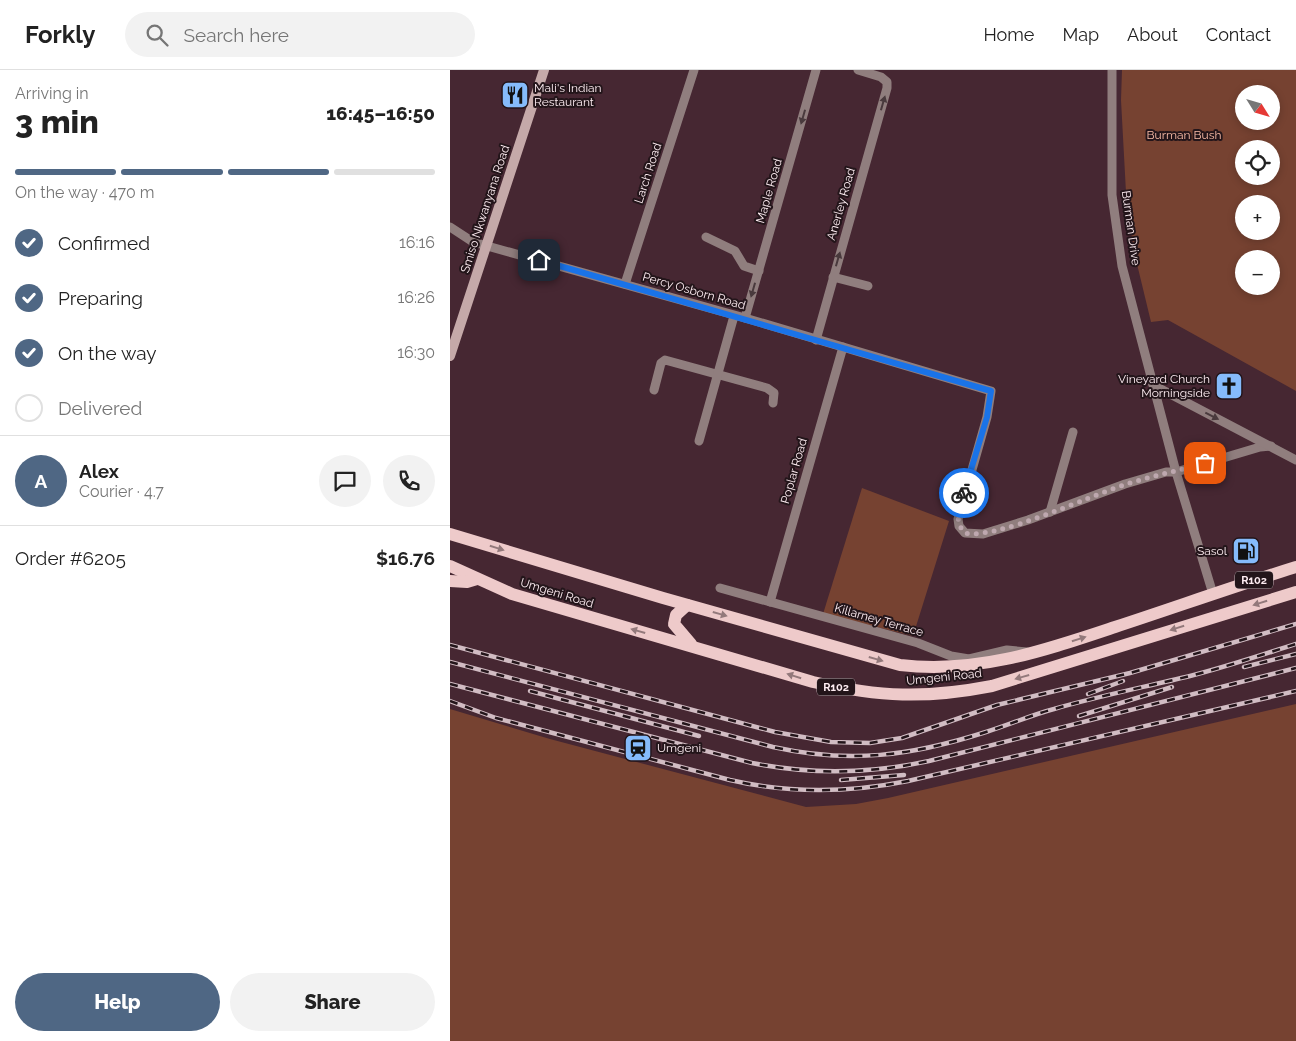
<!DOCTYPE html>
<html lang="en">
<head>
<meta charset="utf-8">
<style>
	:root { --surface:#fff; --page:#f2f2f2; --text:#222; --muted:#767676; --line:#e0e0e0; --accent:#4f6784 }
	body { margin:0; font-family:Raleway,sans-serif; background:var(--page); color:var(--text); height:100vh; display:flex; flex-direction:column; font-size:19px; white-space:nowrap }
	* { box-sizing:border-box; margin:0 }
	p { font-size:16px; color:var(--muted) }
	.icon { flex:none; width:28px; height:28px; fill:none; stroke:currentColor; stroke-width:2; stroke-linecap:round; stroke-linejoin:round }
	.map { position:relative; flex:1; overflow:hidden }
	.side { display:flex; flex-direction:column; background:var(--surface); width:450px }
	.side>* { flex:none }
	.needle { width:32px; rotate:127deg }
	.buttons { position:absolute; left:785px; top:15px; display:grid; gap:10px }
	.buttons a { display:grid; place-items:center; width:45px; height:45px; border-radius:50%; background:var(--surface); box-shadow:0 2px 8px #0003; font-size:25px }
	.pin { position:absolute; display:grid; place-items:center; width:42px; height:42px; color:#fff; margin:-21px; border-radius:10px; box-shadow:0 2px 8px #0006 }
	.courier { position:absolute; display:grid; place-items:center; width:50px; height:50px; margin:-25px; border:4px solid #1a73e8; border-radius:50%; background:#fff; color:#222; box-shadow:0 1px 6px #0007 }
	.headline em { font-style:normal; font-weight:800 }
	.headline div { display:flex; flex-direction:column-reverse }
	.headline { display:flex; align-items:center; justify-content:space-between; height:85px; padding:0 15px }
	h1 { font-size:32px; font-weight:800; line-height:38px }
	.bar { display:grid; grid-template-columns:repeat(4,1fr); gap:8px 5px; align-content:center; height:60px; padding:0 15px }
	.bar i { height:6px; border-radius:4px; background:var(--line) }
	.bar .on { background:var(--accent) }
	.bar p { grid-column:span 4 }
	.line { display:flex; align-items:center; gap:12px; padding:0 15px; border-top:1px solid var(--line) }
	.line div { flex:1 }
	.round { display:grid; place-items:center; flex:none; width:52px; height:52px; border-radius:26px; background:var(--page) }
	ol { padding:0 15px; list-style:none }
	li { display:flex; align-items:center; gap:15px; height:55px }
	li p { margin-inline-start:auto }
	li .icon { padding:5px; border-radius:50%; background:var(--accent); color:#fff; stroke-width:4 }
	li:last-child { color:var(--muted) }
	li i { width:28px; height:28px; border:2px solid var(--line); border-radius:50% }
	.primary-button { display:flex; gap:10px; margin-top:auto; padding:10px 15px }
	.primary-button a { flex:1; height:58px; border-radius:30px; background:var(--accent); color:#fff; font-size:20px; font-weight:800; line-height:58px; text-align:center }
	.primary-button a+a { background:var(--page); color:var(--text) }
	header { display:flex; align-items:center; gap:30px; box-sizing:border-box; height:70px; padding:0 25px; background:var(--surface); border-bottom:1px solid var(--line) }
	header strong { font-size:24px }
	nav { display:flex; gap:28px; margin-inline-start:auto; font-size:18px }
	.search { width:350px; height:45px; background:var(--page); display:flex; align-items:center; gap:12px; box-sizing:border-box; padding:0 18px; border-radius:28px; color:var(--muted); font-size:19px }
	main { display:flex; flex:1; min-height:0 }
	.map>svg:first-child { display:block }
	.green { fill:#764231; fill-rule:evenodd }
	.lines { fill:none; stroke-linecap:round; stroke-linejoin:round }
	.street { stroke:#907e7e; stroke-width:9 }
	.secondary { stroke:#c5a9a9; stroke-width:10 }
	.primary { stroke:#eecaca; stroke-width:12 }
	.rail-casing { stroke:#d1bcc3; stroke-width:4.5 }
	.rail { stroke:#23151a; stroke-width:2.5; stroke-dasharray:8; stroke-linecap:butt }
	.oneway { fill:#493a3d }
	.oneway2 { fill:#93797b }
	.done { stroke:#bea8af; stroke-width:5; stroke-dasharray:0 9 }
	.route { stroke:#1a73e8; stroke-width:6 }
	.labels { text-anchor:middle; stroke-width:4; stroke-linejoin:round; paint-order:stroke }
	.shield { fill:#23151a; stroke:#bcacb1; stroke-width:1 }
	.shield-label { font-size:11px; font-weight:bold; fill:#feedf2 }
	.poi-label { font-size:12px; fill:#feedf2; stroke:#23151a; text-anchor:start }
	.park-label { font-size:12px; fill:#fbbda8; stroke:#23151a }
	.street-label { font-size:12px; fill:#feedf2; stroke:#23151a }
</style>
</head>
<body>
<header>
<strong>Forkly</strong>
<div class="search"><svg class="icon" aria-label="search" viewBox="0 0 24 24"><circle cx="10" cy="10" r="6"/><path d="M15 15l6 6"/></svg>Search here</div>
<nav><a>Home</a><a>Map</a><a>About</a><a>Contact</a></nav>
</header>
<main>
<section class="side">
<div class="headline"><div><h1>3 min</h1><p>Arriving in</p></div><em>16:45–16:50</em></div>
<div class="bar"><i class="on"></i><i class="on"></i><i class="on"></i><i></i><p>On the way · 470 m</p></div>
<ol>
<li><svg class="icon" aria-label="check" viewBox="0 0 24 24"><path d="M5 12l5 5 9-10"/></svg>Confirmed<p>16:16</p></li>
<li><svg class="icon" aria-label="check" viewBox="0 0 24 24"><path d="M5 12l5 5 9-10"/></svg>Preparing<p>16:26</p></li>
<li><svg class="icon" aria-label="check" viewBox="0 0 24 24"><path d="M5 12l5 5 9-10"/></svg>On the way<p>16:30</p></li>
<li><i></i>Delivered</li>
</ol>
<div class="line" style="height:90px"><b class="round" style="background:var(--accent);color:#fff">A</b><div><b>Alex</b><p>Courier · 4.7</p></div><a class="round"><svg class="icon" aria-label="chat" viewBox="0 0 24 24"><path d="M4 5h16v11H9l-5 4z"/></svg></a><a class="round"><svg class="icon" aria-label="phone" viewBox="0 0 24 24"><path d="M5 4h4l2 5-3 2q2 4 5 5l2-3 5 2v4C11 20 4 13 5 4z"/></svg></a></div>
<div class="line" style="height:65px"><div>Order #6205</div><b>$16.76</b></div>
<div class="primary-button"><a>Help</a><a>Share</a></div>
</section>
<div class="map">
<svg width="846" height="971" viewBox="0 0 846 971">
	<rect width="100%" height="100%" fill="#462732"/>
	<g class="green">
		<path d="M672,0H846V321L718,250L701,252L687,194L677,141L671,30ZM794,24H821V51H794ZM794,79H821V106H794ZM794,134H821V161H794ZM794,189H821V216H794Z"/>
		<path d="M412,418L499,451L463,566L373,544Z"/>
		<path d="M846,634V971H0V639L100,669L356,737L406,734L438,728Z"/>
	</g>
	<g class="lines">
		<g class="street">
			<path d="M662,0V125L672,196L726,402L763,524"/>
			<path d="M0,157L23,172L295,248L541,321L537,347L508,449L509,456L515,463L533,464L578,450L675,414L716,402H726L810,377L821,376"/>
			<path d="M256,167L285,181L294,196L309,201"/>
			<path d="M383,207L418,216"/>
			<path d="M175,214L244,0"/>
			<path d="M295,248L366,0"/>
			<path d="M366,270L437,18V12L431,7L408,0"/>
			<path d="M703,315L846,390"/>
			<path d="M204,320L211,293L215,290L317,318L324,323L323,333"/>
			<path d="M249,371L284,246"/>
			<path d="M600,442L623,362"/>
			<path d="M270,518L468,573L501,586L519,589L557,580L577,582"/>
			<path d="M320,532L393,277"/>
		</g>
		<path class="secondary" d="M0,286L94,0"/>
		<g class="primary">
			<path d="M0,464L213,528L450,595C527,604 593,581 665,557C726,537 785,516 846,497"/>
			<path d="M0,496L62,524L363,612C430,627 475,629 542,616L846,522"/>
			<path d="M0,511L17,512L27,509"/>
			<path d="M237,535L226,545L224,554L241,574"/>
		</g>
		<g class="rail-casing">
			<g id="rail">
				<path d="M0,575L325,662L381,672L420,673L452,668L547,635L680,603L846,554"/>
				<path d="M0,592L323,677C400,694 461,686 536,662C559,655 581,645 604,639C649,626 695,617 740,606C776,597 811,585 846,574"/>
				<path d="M794,597L846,584"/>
				<path d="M0,614L302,693C362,705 419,704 479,691L846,598"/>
				<path d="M80,621L249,666"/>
				<path d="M638,624L673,611"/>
				<path d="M0,631L46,648L280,710C340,724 398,723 458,711L846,621"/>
				<path d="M629,646L722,617"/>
				<path d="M391,710L454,705"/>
			</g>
		</g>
		<use href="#rail" class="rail"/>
	</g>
	<defs><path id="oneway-solid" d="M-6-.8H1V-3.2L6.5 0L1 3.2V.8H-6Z" transform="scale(1.25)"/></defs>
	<g class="oneway">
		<use href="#oneway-solid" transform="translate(433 33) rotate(-74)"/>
		<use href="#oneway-solid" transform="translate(353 47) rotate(106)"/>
		<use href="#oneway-solid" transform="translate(388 189) rotate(-74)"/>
		<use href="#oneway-solid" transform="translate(303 220) rotate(106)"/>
		<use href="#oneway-solid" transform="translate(762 346) rotate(27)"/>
	</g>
	<g class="oneway2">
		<use href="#oneway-solid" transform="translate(47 478) rotate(17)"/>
		<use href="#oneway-solid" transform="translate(810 533) rotate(163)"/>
		<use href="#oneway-solid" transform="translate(270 544) rotate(16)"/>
		<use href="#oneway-solid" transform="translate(727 558) rotate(163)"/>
		<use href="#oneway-solid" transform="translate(188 561) rotate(-164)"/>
		<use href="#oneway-solid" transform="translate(629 569) rotate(-18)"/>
		<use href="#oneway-solid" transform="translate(426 589) rotate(16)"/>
		<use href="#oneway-solid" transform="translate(344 606) rotate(-163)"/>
		<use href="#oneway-solid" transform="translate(572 607) rotate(164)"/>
	</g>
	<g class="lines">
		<path class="done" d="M514,423C510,438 503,451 515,463C546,470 639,426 674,415C701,406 728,401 755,393"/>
		<path class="route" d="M89,190L541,321L537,347L514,423"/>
	</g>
	<defs>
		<g id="restaurant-square" transform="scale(1.4375)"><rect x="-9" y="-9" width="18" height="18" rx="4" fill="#85bbfb" stroke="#23151a"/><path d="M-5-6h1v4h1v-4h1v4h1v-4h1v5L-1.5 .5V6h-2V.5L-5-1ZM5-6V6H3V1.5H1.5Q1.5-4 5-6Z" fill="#111"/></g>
		<g id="church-square" transform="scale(1.4375)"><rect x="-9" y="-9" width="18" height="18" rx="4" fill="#85bbfb" stroke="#23151a"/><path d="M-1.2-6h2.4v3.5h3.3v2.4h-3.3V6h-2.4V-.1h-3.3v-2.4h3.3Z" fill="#111"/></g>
		<g id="fuel-square" transform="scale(1.4375)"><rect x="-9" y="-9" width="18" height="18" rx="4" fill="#85bbfb" stroke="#23151a"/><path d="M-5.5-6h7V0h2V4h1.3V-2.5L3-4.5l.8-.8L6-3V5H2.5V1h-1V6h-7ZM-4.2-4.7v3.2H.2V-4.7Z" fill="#111"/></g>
		<g id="station-square" transform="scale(1.4375)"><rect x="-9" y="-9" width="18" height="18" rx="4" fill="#85bbfb" stroke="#23151a"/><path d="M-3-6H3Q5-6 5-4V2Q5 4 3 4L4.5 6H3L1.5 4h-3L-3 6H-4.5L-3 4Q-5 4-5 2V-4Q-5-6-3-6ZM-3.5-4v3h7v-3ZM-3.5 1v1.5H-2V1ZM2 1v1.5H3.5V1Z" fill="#111"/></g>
	</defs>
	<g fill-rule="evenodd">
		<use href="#restaurant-square" x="65" y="25"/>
		<use href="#church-square" x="779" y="316"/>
		<use href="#fuel-square" x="796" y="481"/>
		<use href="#station-square" x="188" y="678"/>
	</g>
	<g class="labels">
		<g class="shield">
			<rect x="785" y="501.5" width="38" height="17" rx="4"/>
			<rect x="367" y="608.5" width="38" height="17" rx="4"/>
		</g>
		<g class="shield-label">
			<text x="804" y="514">R102</text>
			<text x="386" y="621">R102</text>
		</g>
		<g class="poi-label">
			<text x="84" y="22">Mali's Indian<tspan x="84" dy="14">Restaurant</tspan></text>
			<text x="760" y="313" text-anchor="end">Vineyard Church<tspan x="760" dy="14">Morningside</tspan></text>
			<text x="777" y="485" text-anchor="end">Sasol</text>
			<text x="207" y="682">Umgeni</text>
		</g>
		<g class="park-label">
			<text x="734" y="69">Burman Bush</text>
		</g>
		<g class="street-label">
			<text transform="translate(198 103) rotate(-72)" y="4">Larch Road</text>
			<text transform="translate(319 121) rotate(-74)" y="4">Maple Road</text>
			<text transform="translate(391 134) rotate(-74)" y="4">Anerley Road</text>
			<text transform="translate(35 139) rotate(-72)" y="4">Smiso Nkwanyana Road</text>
			<text transform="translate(681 158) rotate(82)" y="4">Burman Drive</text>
			<text transform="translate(244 221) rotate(16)" y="4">Percy Osborn Road</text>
			<text transform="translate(344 401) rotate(-74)" y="4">Poplar Road</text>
			<text transform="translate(107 523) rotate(17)" y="4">Umgeni Road</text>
			<text transform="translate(429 550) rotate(16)" y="4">Killarney Terrace</text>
			<text transform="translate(494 607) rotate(-6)" y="4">Umgeni Road</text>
		</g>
	</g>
</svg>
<div class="buttons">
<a><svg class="needle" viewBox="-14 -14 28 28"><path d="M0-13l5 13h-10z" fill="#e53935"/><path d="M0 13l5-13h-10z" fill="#767676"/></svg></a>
<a><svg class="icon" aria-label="locate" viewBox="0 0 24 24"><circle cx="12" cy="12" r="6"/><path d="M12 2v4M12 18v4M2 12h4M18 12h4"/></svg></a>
<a>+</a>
<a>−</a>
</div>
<div class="pin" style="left:755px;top:393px;background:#ea580c"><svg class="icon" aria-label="bag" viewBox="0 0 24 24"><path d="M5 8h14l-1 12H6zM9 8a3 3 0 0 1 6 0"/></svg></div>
<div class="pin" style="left:89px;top:190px;background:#1f2937"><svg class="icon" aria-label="home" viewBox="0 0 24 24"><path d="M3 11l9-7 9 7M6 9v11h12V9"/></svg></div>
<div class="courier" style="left:514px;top:423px"><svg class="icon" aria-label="bike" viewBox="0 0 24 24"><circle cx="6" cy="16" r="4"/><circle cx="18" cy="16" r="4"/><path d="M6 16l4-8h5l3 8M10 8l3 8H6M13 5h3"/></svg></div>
</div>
</main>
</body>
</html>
